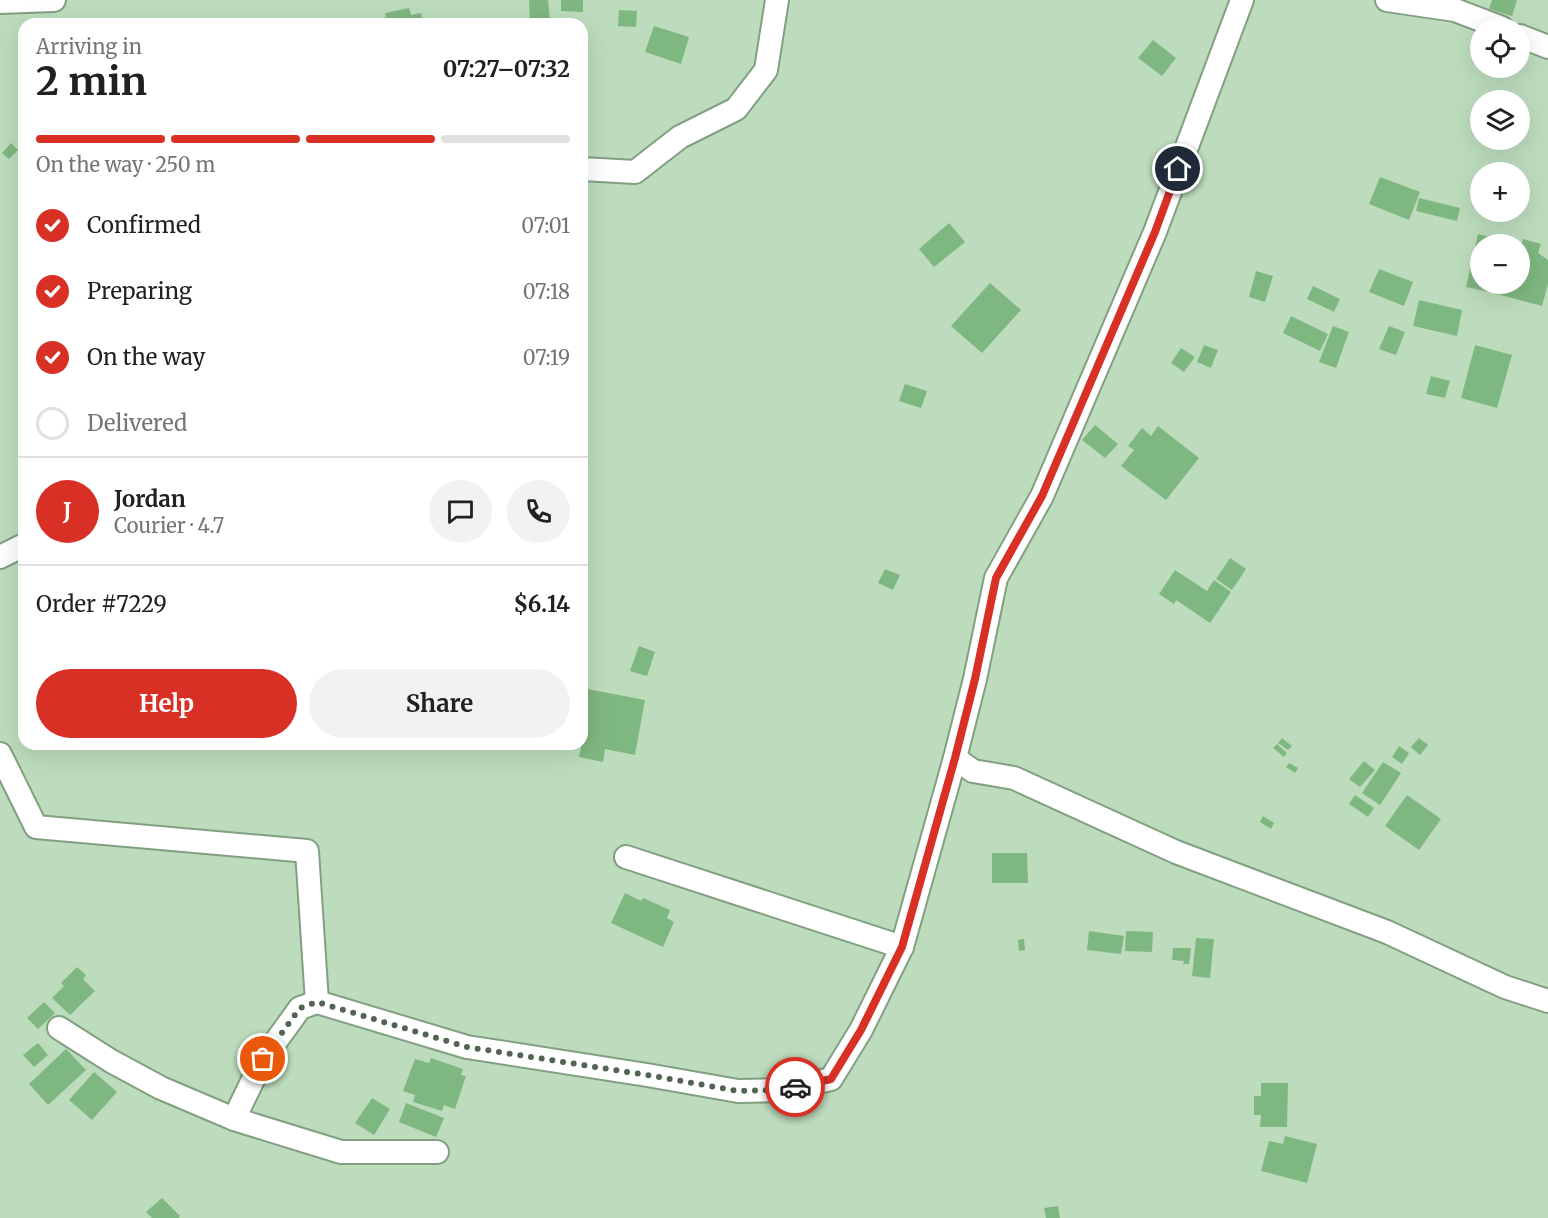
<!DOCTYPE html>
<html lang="en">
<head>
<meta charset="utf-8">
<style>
	:root { --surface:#fff; --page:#f2f2f2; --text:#202124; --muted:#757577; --line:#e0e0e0; --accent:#d93025 }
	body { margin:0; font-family:Merriweather,serif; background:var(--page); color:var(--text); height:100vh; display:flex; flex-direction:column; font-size:22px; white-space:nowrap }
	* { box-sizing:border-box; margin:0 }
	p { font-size:20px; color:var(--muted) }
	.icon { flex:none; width:33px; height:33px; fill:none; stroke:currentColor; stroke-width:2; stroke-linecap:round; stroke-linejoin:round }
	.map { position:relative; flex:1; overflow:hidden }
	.side { position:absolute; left:18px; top:18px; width:570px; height:732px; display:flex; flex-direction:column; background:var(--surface); border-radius:18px; box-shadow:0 6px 24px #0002 }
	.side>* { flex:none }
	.fabs { position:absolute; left:1470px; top:18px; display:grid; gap:12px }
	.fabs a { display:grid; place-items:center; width:60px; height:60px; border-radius:50%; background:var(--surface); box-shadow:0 6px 24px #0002; font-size:30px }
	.pin { position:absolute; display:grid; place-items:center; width:51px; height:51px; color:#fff; margin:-26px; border:3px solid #fff; border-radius:50%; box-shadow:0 2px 6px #0007 }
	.courier { position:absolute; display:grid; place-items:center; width:60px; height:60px; margin:-30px; border:4px solid #d93025; border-radius:50%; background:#fff; color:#222; box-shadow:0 2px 8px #0007 }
	.head em { font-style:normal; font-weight:700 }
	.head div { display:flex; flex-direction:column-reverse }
	.head { display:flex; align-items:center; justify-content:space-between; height:102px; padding:0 18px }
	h1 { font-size:39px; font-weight:700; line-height:45px }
	.bar { display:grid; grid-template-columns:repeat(4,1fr); gap:9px 6px; align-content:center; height:72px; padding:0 18px }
	.bar i { height:8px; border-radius:4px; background:var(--line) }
	.bar .current { background:var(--accent) }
	.bar p { grid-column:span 4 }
	.line { display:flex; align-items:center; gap:15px; padding:0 18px; border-top:2px solid var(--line) }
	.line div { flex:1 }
	.round { display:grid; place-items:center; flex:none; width:63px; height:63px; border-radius:32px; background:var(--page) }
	ol { padding:0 18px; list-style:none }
	li { display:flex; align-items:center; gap:18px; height:66px }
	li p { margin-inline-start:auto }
	li .icon { padding:6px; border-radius:50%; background:var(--accent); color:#fff; stroke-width:4 }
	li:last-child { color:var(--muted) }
	li i { width:33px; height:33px; border:3px solid var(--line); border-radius:50% }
	.action { display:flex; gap:12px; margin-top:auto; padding:12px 18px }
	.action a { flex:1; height:69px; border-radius:36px; background:var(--accent); color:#fff; font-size:24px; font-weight:700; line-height:69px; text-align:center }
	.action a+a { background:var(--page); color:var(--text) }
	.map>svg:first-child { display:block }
	.building { fill:#7fb781 }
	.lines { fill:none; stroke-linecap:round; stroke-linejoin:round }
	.street-casing { stroke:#829f82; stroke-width:26 }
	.street { stroke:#fff; stroke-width:22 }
	.done { stroke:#526452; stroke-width:6; stroke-dasharray:0 10.8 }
	.route { stroke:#d93025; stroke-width:8 }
</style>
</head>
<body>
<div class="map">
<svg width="1548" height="1218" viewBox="0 0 1548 1218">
	<rect width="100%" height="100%" fill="#bddcbd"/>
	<g class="building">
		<path d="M529,0H548L550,21L530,22Z"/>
		<path d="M561,0H583V12L561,11Z"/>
		<path d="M1492,0H1517L1512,16L1489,9Z"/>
		<path d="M409,8L411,15L421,13L423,24H369V21L386,17L385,13Z"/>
		<path d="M619,10L637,11L636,27L618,26Z"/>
		<path d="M654,26L689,37L681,64L645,52Z"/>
		<path d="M1153,40L1176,58L1162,76L1138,58Z"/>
		<path d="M11,143L18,150L9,159L2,153Z"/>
		<path d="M1380,177L1420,192L1409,220L1369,204Z"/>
		<path d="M1419,198L1460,208L1457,221L1416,211Z"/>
		<path d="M949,223L965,242L934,267L919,249Z"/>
		<path d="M1478,234L1501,240L1500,244H1480V284H1491L1489,292L1466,287Z"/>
		<path d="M1523,239L1541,244L1538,253L1548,260V284L1542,306L1493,293L1496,284H1520V246L1521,247Z"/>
		<path d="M1379,269L1413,282L1404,306L1369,292Z"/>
		<path d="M1256,271L1273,276L1265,302L1249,297Z"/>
		<path d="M990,283L1021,310L982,353L951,326Z"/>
		<path d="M1313,286L1340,299L1334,312L1307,299Z"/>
		<path d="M1419,300L1462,310L1457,336L1413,326Z"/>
		<path d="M1291,316L1328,334L1320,351L1283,333Z"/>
		<path d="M1333,326L1349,332L1336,368L1319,362Z"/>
		<path d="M1389,326L1405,332L1396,355L1379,349Z"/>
		<path d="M1204,345L1218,350L1211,368L1197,362Z"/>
		<path d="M1475,345L1512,355L1497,408L1461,398Z"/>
		<path d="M1181,348L1195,357L1184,372L1171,363Z"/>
		<path d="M1431,376L1450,381L1445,398L1426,394Z"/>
		<path d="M905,384L927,391L921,408L899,401Z"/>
		<path d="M1095,425L1118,444L1105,458L1082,440Z"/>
		<path d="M1158,426L1199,458L1166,500L1121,466L1134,450L1128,446L1142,428L1151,436Z"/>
		<path d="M1230,558L1246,569L1232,590L1216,579Z"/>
		<path d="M885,569L900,575L893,590L878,583Z"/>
		<path d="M1175,570L1207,591L1214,580L1231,592L1210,623L1176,600L1174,604L1159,594Z"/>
		<path d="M639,646L655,652L647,676L630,671Z"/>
		<path d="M582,688L645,700L635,755L605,749L603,762L579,757L582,743Z"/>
		<path d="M1282,738L1292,746L1288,750L1278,743Z"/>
		<path d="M1419,738L1428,745L1420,755L1411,747Z"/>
		<path d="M1277,744L1287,753L1284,757L1273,748Z"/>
		<path d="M1399,746L1409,753L1402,764L1392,757Z"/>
		<path d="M1364,761L1375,770L1360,787L1349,779Z"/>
		<path d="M1383,762L1401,773L1380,805L1362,793Z"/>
		<path d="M1289,763L1298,768L1295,773L1286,767Z"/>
		<path d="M1355,795L1374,808L1368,817L1349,804Z"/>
		<path d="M1407,795L1441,819L1419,850L1385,826Z"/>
		<path d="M1263,816L1274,823L1271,829L1260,822Z"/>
		<path d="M992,853H1027L1028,883H992Z"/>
		<path d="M625,893L641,901L643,898L670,910L667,918L674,922L663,947L611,923Z"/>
		<path d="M1089,931L1124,936L1121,954L1087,950Z"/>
		<path d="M1126,931L1153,932L1152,952L1125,951Z"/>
		<path d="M1196,938L1214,939L1210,978L1192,976Z"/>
		<path d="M1024,939L1025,950L1019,951L1018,940Z"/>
		<path d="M1173,948H1191L1189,964H1183L1184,961L1172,960Z"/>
		<path d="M77,967L86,975L83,979L95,991L70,1015L52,998L64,986L61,983Z"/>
		<path d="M44,1002L55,1013L38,1029L27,1018Z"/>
		<path d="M38,1043L48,1055L34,1067L23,1055Z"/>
		<path d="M66,1049L86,1070L48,1105L29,1084Z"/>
		<path d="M431,1058L463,1069L461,1075L466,1076L455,1109L444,1105L442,1111L413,1102L415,1095L403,1091L415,1059L429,1063Z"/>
		<path d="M94,1072L117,1092L92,1120L69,1100Z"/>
		<path d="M1261,1083H1288L1287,1127H1260L1261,1115H1254V1096H1261Z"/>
		<path d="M372,1098L390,1109L374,1135L355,1123Z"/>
		<path d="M406,1103L444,1118L436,1137L399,1122Z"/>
		<path d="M1285,1136L1317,1144L1307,1183L1261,1171L1269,1141L1283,1144Z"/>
		<path d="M162,1198L180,1216L179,1218H152L146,1212Z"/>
		<path d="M1058,1206L1060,1218H1046L1044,1208Z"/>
	</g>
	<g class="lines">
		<g class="street-casing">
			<g id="street">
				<path d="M1242,0L1155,232L1042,496L996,578L975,679L955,758L973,771L1014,778L1176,852L1387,932L1505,987L1548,1001"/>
				<path d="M1387,0L1455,10L1502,28"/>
				<path d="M0,2L54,0"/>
				<path d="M1520,36L1548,47"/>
				<path d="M582,169L635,172L680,137L736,109L766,70L777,0"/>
				<path d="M0,557L24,545"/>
				<path d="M0,754L36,827L307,851L317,1002"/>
				<path d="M626,857L902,947"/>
				<path d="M59,1028L111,1061L161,1088L234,1119L341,1152H437"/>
				<path d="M234,1119L263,1059L300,1008L317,1002L467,1047L647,1075L738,1091L782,1090L831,1079L861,1030L902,947L955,758"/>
			</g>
		</g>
		<use href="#street" class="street"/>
	</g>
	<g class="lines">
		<path class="done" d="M263,1059L300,1008L317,1002L467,1047L647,1075L738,1091L782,1090L795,1087"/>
		<path class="route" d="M795,1087L831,1079L861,1030L902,947L955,758L975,679L996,578L1042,496L1155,232L1178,169"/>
	</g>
</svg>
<div class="fabs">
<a><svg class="icon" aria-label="locate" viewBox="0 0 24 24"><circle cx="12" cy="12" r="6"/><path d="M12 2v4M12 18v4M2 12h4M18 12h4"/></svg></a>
<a><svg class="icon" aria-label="layers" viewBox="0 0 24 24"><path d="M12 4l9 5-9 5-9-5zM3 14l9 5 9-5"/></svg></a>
<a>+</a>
<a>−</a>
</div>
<div class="pin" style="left:263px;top:1059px;background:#ea580c"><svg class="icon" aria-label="bag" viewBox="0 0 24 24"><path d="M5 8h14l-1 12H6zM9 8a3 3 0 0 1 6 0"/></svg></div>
<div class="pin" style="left:1178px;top:169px;background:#1f2937"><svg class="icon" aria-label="home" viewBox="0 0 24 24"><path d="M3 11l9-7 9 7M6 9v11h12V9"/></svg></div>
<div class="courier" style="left:795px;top:1087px"><svg class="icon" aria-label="car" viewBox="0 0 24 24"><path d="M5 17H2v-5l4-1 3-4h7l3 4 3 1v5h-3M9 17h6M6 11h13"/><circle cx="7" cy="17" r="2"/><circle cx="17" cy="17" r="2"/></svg></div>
<section class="side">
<div class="head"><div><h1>2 min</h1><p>Arriving in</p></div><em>07:27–07:32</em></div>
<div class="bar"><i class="current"></i><i class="current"></i><i class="current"></i><i></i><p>On the way · 250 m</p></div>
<ol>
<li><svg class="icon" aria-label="check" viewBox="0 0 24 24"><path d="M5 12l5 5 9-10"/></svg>Confirmed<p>07:01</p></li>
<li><svg class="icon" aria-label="check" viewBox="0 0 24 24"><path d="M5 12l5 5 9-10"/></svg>Preparing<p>07:18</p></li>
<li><svg class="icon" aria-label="check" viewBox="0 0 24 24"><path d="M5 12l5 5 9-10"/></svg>On the way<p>07:19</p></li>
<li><i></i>Delivered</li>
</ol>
<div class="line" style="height:108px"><b class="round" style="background:var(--accent);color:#fff">J</b><div><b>Jordan</b><p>Courier · 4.7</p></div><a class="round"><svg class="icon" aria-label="chat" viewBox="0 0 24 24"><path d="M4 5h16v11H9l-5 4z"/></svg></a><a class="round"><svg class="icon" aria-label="phone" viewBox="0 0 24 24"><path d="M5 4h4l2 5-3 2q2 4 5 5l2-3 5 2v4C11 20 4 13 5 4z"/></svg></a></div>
<div class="line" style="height:78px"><div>Order #7229</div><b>$6.14</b></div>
<div class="action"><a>Help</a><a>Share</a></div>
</section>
</div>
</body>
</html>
